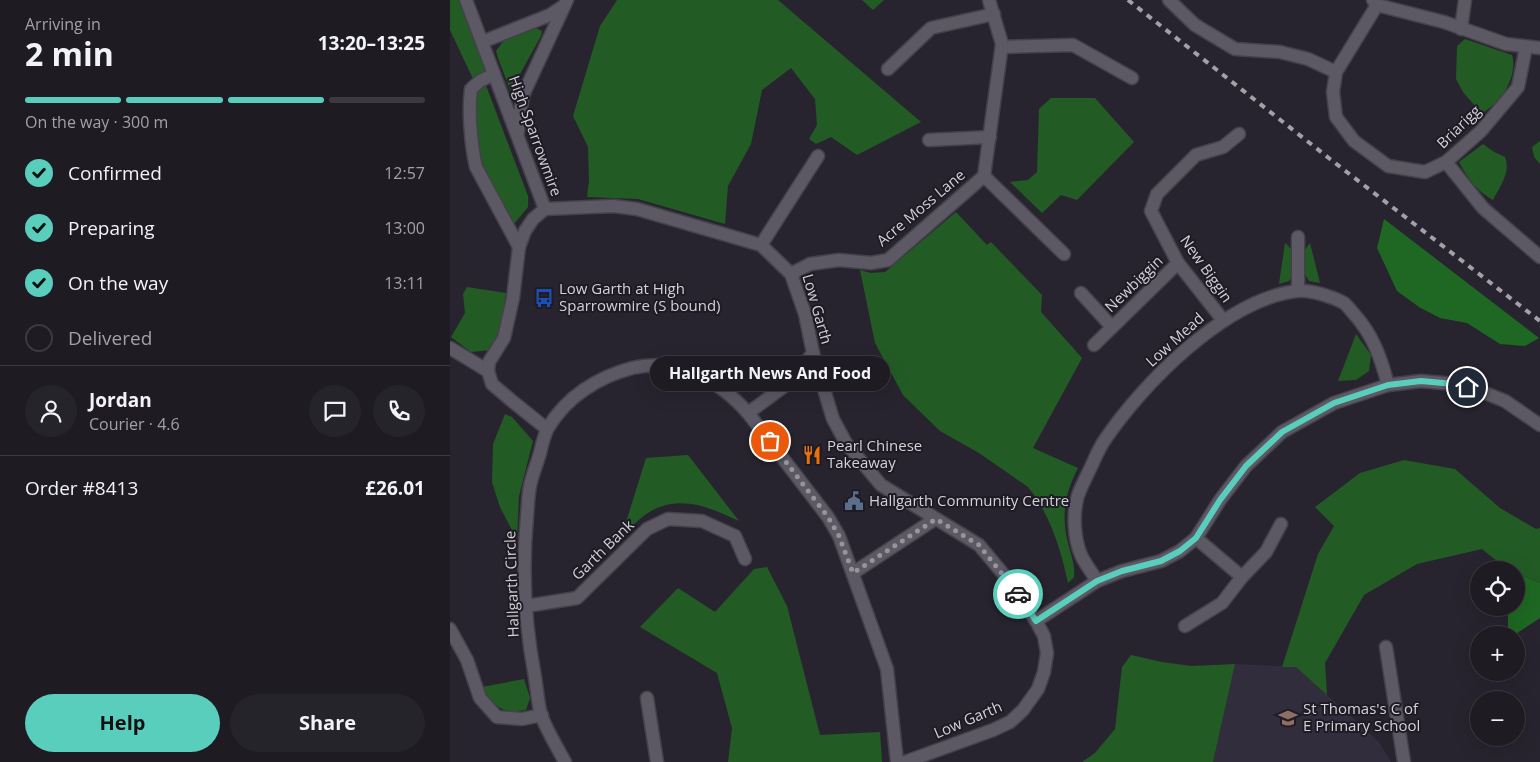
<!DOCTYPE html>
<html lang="en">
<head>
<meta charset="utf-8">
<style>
	:root { --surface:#1e1b23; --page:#26242b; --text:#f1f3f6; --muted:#a1a1a6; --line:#3c3941; --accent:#5acebc }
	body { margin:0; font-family:"Open Sans",sans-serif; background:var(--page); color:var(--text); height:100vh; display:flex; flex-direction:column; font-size:19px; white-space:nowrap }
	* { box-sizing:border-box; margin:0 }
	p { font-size:16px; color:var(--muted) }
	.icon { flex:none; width:28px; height:28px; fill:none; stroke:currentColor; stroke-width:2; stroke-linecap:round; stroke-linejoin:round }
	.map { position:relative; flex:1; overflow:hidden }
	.details { display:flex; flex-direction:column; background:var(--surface); width:450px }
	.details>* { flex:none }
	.tools { position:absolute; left:1020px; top:561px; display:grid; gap:10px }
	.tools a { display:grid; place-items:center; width:55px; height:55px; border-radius:50%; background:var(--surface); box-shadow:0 5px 20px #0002,0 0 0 1px var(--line); font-size:25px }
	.pin { position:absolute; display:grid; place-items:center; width:42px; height:42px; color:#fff; margin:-21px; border:2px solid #fff; border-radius:50%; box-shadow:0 1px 5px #0007 }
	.courier { position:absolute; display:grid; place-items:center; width:50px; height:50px; margin:-25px; border:4px solid #5acebc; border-radius:50%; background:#fff; color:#222; box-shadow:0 1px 6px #0007 }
	.bubble { position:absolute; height:35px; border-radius:18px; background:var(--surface); box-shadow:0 5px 20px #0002,0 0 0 1px var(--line); font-size:16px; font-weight:700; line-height:35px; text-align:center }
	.head em { font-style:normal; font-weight:700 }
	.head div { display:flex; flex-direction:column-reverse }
	.head { display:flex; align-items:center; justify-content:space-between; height:85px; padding:0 25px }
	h1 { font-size:32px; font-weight:700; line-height:38px }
	.bar { display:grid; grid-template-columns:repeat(4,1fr); gap:8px 5px; align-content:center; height:60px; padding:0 25px }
	.bar i { height:6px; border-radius:4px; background:var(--line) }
	.bar .selected { background:var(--accent) }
	.bar p { grid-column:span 4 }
	.line { display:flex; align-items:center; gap:12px; padding:0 25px; border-top:1px solid var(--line) }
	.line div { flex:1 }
	.round { display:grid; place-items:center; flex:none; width:52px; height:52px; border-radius:26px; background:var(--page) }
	ol { padding:0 25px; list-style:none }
	li { display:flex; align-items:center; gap:15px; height:55px }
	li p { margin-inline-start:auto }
	li .icon { padding:5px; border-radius:50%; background:var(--accent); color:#111; stroke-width:4 }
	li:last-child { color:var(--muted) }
	li i { width:28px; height:28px; border:2px solid var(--line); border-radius:50% }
	.cta { display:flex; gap:10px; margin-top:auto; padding:10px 25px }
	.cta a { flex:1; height:58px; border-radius:30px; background:var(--accent); color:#111; font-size:20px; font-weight:700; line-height:58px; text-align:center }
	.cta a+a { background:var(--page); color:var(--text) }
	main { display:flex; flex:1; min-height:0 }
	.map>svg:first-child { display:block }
	.built { fill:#322d3d }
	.green { fill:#235b25 }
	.forest { fill:#1e6823 }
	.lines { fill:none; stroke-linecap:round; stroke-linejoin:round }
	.minor-casing { stroke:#434149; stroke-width:15 }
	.minor { stroke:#5c5864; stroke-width:12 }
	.rail { stroke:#a2a0a8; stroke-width:4; stroke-dasharray:6 6; stroke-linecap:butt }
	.done { stroke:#97949d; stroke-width:5; stroke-dasharray:0 9 }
	.route { stroke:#5acebc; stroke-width:6 }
	.labels { text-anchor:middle; stroke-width:4; stroke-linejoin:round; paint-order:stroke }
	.street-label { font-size:15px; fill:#d3d1d8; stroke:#1e1b25 }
	.poi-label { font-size:15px; fill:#d3d1d8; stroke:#1e1b25; text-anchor:start }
</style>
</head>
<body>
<main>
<section class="details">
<div class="head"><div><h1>2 min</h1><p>Arriving in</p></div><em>13:20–13:25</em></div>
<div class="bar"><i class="selected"></i><i class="selected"></i><i class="selected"></i><i></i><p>On the way · 300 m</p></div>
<ol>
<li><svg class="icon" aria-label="check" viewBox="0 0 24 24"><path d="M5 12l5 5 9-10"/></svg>Confirmed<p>12:57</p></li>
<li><svg class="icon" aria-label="check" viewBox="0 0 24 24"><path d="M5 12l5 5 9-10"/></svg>Preparing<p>13:00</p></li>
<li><svg class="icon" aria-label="check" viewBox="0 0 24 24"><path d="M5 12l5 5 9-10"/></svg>On the way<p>13:11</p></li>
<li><i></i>Delivered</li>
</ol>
<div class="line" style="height:90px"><a class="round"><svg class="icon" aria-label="person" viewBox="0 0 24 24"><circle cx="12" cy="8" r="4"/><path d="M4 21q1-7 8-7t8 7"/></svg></a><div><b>Jordan</b><p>Courier · 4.6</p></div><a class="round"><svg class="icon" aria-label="chat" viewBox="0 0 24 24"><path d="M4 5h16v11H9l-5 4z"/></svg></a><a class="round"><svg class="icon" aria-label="phone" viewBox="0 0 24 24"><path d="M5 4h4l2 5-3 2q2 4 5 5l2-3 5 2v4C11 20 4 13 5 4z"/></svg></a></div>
<div class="line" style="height:65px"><div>Order #8413</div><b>£26.01</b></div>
<div class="cta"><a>Help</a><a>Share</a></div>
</section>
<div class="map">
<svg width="1090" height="762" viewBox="0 0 1090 762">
	<rect width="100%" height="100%" fill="#28242f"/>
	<path class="built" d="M785,664L846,667L929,742L941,762H763Z"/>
	<g class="green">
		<path d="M0,0H9L37,75L24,81L0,30Z"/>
		<path d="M167,0H328L471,122L407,155L381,137L366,144L359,139L367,125L365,99L341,68L312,90L301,144L278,186L275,224L188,199L137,197L139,181L138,147L123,116L150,26Z"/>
		<path d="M412,0H434L423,10Z"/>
		<path d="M86,28L92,31L91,36L70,74L66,94L63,97L48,58L46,51L54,40Z"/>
		<path d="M1015,39L1062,55C1067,69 1058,90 1048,101C1043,105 1037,110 1032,114L1013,92L1006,79L1007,46Z"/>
		<path d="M35,83L78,196V207L64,224L30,159L23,98L25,89Z"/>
		<path d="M601,98H645L684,142L627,200L611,195L592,213L560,182L578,180L587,172L589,109Z"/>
		<path d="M1090,141V164L1084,157L1082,147Z"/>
		<path d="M1033,144L1044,152L1055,157C1061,173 1050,186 1043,200C1027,191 1018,179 1009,162Z"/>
		<path d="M506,212L537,245L541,242L592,295L591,312L632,358L583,448L628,468C615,493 611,515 618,543C621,555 625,564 624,577L618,583C611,550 600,514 578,487L529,453L490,431L453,395L425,343L410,270L421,273L435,272Z"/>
		<path d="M835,243C846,250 847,270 839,281L829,284Z"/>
		<path d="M860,243L870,283L859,281C851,269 850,254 860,243Z"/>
		<path d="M17,287L56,293C53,311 52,335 41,350L21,352L1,337L15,313L13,294Z"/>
		<path d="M906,334L921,355L919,371L906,380L888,381Z"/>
		<path d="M55,414L62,417L83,441L69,496L67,540L50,507L42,482L43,444Z"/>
		<path d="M238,455L289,521C261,508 233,495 203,510C192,515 182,527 172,535L196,458Z"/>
		<path d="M954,460L1005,469L1050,508L1086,529L1090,528V583L1066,573V570H1058L1032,549L967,564L914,595L875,663L877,695L846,667H832L868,554L884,526L865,507L910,473Z"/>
		<path d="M317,567L337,606L370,735L430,732L432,762H278L282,728L267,673L190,627L228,588L265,612L304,569Z"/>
		<path d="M681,655L712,662L742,666L785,664L763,762H632L645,753L665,729L672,667Z"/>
		<path d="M74,679L80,698L76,710C52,714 45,708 32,687Z"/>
	</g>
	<g class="forest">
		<path d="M934,219L1089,338L1075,346L1050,344L1017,323L990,318L969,307L947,291L927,248Z"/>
		<path d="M1066,573L1090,583V618L1064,635H1058V608H1066Z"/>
	</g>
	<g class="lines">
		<g class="minor-casing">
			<g id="minor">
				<path d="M16,0L95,209"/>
				<path d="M719,0L745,25L785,49L830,52L858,59L886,72"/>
				<path d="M923,0L927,5L994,22L1056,44L1090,48"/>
				<path d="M927,5L886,72L883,92L886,117L904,141L938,166L975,172L996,162L1031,131L1068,87L1076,47"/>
				<path d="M1011,29L1015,0"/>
				<path d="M32,42L100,15L112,7"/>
				<path d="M552,47L623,45L682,78"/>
				<path d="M438,69L481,28L544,14"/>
				<path d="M44,74L30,81L21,89C18,110 21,146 26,167L69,247"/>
				<path d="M68,132L69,116L74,93L117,0"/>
				<path d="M479,140L540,137"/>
				<path d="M996,162L1033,208L1090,257"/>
				<path d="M534,176L614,254"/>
				<path d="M848,237V290"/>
				<path d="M311,245L368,156"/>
				<path d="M341,274L360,264L389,260L421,263L438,260L534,176L552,44L539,0"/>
				<path d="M631,293L662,327"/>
				<path d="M773,320L728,263L701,211L707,194L746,155L773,147L789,134"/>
				<path d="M644,345L728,263"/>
				<path d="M0,348L38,371L42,384L62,401L97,429"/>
				<path d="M38,371L39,362L54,338L63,298L69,247L75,231L83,219L95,209L163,206L187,209L311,245L341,274L355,314L363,353L383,419L396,443L431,485L529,545L560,582L586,621L594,636L597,653L594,672L588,689L573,710L560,722L543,730L455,762"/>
				<path d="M298,413L336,385L363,353"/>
				<path d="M746,538L792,577"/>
				<path d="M403,573L485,519"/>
				<path d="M647,581C642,572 635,564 631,555C624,538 623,516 627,499C629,490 635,480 639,471C644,461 648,450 654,441C692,384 776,299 847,291C859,289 883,297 894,303C898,306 901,311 904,314C923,335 931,358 938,385"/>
				<path d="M76,606L127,598L197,529L218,519L252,521L285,536L295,559"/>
				<path d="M586,621L647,581L672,571L711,561L730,551L746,538L770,500L796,466L832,432L884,403L938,385L971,381L1004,384L1030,391L1055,401L1090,425"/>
				<path d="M735,626L772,603L792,577L816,552L831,524"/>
				<path d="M0,629L17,660L30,698L47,717L72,719L92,715"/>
				<path d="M936,647L954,762"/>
				<path d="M197,698L207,762"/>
				<path d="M115,762C107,747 97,731 91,715C88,703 87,690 85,677C75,625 72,569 77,516C78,506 78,495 80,486C82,475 87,464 90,453C92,445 94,435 98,428C116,397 148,377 182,368C227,357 269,380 298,413L378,517L389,536L437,669L447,762"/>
			</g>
		</g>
		<use href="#minor" class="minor"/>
		<path class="rail" d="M678,0L880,159L1090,321"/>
	</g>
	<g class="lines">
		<path class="done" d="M320,441L378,517L389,536L403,573L486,519L529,545L568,594"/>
		<path class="route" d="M568,594L586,621L647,581L672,571L711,561L730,551L746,538L770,500L796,466L832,432L884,403L938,385L971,381L1004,384L1017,387"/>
	</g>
	<defs>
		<g id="bus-bare" transform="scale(1.5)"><path d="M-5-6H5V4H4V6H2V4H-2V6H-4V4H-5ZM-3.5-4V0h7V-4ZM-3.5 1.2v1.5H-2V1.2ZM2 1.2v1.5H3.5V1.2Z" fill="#1a4fb4" stroke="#1e1b25" stroke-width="2.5" paint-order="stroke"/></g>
		<g id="restaurant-bare" transform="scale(1.5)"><path d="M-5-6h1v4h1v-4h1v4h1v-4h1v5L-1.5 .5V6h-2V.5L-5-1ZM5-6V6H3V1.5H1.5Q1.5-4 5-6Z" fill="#e8710a" stroke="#1e1b25" stroke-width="2.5" paint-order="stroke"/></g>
		<g id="civic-bare" transform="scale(1.5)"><path d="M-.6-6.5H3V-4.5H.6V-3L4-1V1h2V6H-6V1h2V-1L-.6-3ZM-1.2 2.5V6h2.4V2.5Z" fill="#5c6f8a" stroke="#1e1b25" stroke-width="2.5" paint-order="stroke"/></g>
		<g id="school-bare" transform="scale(1.5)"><path d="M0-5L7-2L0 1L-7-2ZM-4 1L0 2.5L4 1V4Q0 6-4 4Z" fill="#8d6e63" stroke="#1e1b25" stroke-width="2.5" paint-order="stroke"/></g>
	</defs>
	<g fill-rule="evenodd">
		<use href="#bus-bare" x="94" y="298"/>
		<use href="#restaurant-bare" x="362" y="455"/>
		<use href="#civic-bare" x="404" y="501"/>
		<use href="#school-bare" x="838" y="718"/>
	</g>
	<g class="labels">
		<g class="street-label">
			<text transform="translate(1009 127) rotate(-44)" y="5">Briarigg</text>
			<text transform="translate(85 136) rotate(70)" y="5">High Sparrowmire</text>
			<text transform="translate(471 208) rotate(-40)" y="5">Acre Moss Lane</text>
			<text transform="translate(756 269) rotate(55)" y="5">New Biggin</text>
			<text transform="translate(684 284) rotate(-44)" y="5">Newbiggin</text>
			<text transform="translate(367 309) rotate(74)" y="5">Low Garth</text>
			<text transform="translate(725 340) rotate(-42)" y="5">Low Mead</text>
			<text transform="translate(153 550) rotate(-44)" y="5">Garth Bank</text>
			<text transform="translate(62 584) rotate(-92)" y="5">Hallgarth Circle</text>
			<text transform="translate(518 720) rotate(-23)" y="5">Low Garth</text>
		</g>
		<g class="poi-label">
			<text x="109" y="294">Low Garth at High<tspan x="109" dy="17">Sparrowmire (S bound)</tspan></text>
			<text x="377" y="451">Pearl Chinese<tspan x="377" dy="17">Takeaway</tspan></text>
			<text x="419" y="506">Hallgarth Community Centre</text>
			<text x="853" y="714">St Thomas's C of<tspan x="853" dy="17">E Primary School</tspan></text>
		</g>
	</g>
</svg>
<div class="tools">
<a><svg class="icon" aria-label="locate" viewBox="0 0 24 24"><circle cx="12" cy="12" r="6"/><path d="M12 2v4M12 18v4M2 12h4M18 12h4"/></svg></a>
<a>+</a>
<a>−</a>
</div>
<div class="pin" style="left:320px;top:441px;background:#ea580c"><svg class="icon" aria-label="bag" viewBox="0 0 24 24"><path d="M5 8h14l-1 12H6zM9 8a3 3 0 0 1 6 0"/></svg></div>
<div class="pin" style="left:1017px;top:387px;background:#1f2937"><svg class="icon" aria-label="home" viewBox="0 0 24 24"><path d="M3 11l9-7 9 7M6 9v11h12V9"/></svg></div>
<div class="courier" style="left:568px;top:594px"><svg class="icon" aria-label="car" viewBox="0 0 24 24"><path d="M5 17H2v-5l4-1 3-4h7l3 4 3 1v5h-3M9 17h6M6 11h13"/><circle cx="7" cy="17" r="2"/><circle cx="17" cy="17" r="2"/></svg></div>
<div class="bubble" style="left:200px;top:356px;width:240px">Hallgarth News And Food</div>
</div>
</main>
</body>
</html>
